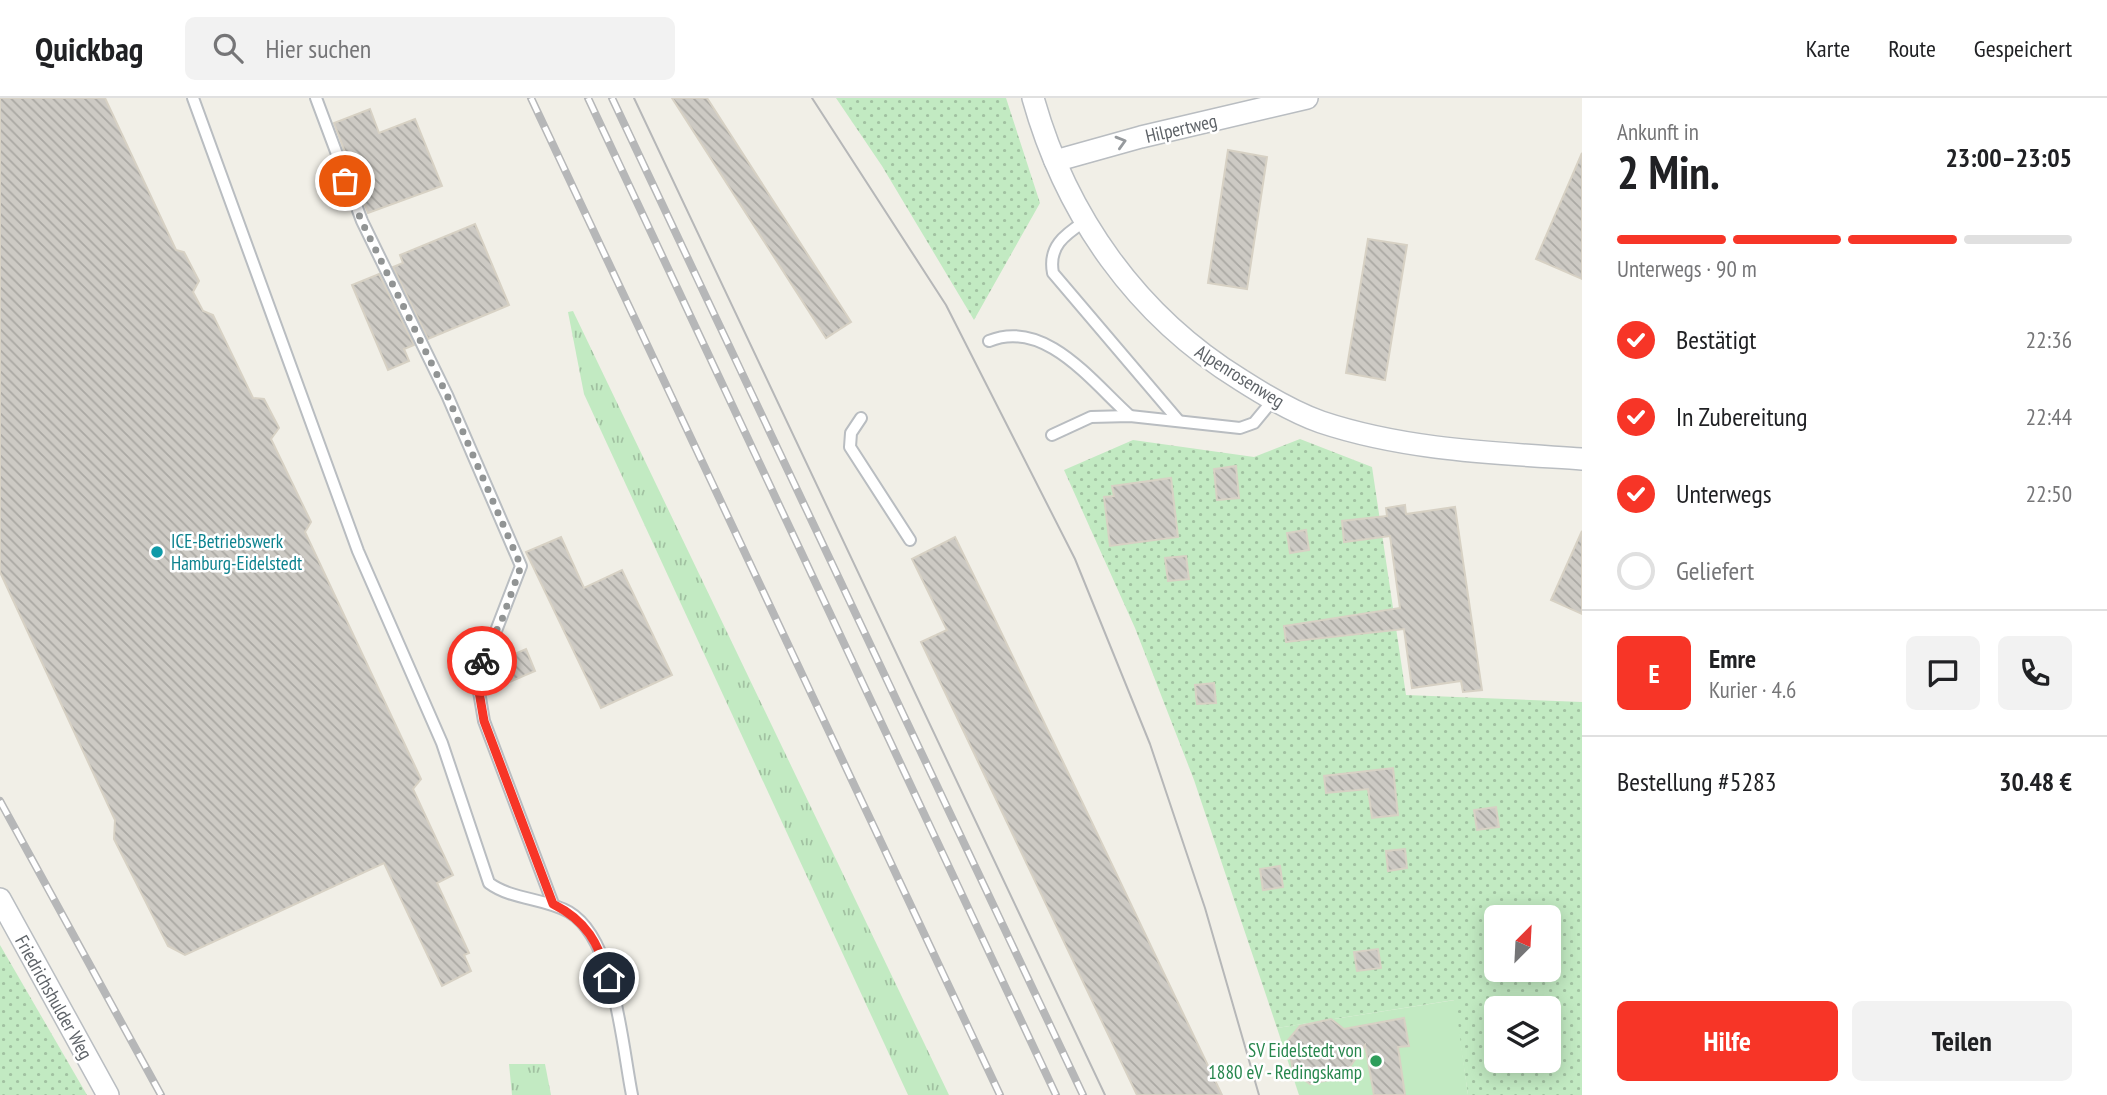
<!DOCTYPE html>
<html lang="de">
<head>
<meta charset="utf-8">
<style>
	:root { --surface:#fff; --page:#f2f2f2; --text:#202124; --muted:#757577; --line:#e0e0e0; --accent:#f73527 }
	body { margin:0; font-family:"PT Sans Narrow",sans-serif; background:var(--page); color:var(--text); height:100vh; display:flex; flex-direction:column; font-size:26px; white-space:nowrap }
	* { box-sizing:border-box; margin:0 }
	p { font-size:23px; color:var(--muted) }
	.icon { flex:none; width:38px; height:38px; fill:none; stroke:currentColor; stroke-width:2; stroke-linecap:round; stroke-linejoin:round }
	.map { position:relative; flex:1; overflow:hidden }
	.panel { display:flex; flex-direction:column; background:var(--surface); width:525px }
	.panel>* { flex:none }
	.needle { width:46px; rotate:24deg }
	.buttons { position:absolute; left:1484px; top:807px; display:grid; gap:14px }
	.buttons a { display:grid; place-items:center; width:77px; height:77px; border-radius:10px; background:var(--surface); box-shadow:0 4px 18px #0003; font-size:35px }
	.pin { position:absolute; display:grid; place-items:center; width:60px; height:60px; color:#fff; margin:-30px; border:4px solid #fff; border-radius:50%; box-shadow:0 2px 7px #0007 }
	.courier { position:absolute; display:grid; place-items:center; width:70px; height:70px; margin:-35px; border:5px solid #f73527; border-radius:50%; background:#fff; color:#222; box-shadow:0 2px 9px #0007 }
	.head em { font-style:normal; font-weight:800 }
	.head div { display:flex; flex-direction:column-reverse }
	.head { display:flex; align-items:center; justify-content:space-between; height:119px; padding:0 35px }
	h1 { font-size:46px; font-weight:800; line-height:52px }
	.bar { display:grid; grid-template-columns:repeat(4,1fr); gap:10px 7px; align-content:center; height:84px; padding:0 35px }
	.bar i { height:9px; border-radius:5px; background:var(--line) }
	.bar .current { background:var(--accent) }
	.bar p { grid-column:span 4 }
	.line { display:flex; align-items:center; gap:18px; padding:0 35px; border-top:2px solid var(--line) }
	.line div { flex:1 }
	.round { display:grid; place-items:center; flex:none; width:74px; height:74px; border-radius:10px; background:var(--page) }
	ol { padding:0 35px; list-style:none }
	li { display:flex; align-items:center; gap:21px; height:77px }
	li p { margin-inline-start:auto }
	li .icon { padding:7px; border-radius:50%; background:var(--accent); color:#fff; stroke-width:4 }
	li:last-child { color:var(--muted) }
	li i { width:38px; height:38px; border:4px solid var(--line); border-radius:50% }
	.action { display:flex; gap:14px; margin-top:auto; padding:14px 35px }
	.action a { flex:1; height:80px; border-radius:10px; background:var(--accent); color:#fff; font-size:28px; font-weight:800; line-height:80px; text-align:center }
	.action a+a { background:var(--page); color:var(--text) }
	header { display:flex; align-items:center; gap:42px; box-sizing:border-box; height:98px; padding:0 35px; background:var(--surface); border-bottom:2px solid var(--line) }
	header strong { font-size:33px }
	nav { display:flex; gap:38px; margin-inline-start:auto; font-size:24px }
	.search { width:490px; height:63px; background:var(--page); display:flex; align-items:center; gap:18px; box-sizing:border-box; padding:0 24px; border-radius:10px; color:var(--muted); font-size:26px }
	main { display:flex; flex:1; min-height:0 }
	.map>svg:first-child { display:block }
	.grass { fill:url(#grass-tufts) }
	.park { fill:url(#park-dots); fill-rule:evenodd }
	.pitch { fill:#c2eac2 }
	.building { fill:url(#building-back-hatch); stroke:#d7d1c4; stroke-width:2 }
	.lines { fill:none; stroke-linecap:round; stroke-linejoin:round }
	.lane-casing { stroke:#b9bdc1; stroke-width:14 }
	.street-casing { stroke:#b9bdc1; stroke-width:24 }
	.lane { stroke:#fff; stroke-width:10 }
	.street { stroke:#fff; stroke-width:21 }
	.tram { stroke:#b6b7b8; stroke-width:2 }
	.rail-casing { stroke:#b6b7b8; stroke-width:8 }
	.rail { stroke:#fff; stroke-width:5; stroke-dasharray:16; stroke-linecap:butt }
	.oneway { stroke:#969a9d }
	.done { stroke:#919494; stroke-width:7; stroke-dasharray:0 12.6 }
	.route { stroke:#f73527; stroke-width:9 }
	.culture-dot { fill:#0f9aa8; stroke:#fff; stroke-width:2.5 }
	.leisure-dot { fill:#2e9e5b; stroke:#fff; stroke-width:2.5 }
	.labels { text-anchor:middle; stroke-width:5; stroke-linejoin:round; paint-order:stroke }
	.street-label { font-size:19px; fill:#5e6368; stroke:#fff }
	.culture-label { font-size:19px; fill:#0d838f; stroke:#fff; text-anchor:start }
	.leisure-label { font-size:19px; fill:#27864d; stroke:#fff; text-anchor:end }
</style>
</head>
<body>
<header>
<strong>Quickbag</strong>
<div class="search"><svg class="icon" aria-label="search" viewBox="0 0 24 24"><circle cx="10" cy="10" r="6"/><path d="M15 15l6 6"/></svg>Hier suchen</div>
<nav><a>Karte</a><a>Route</a><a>Gespeichert</a></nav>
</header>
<main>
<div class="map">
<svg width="1582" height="997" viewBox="0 0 1582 997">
	<defs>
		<pattern id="grass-tufts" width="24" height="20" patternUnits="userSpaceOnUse" patternTransform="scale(1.75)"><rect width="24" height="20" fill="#c2eac2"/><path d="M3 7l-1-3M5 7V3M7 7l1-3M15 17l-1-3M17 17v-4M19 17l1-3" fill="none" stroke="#a1c1a1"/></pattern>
		<pattern id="park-dots" width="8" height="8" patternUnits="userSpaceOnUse" patternTransform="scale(1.75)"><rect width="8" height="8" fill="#c2eac2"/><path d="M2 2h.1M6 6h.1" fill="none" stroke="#a1c1a1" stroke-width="1.8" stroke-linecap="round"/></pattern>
		<pattern id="building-back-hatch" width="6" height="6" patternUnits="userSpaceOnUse" patternTransform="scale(1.75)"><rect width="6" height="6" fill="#cdcac4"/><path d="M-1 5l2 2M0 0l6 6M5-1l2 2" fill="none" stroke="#aaa8a3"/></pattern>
	</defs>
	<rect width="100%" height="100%" fill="#f1efe7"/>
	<g class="grass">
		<path d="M573,213L949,997H908L584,296L568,214Z"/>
		<path d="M509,966H545L551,997H512Z"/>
	</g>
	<g class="park">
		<path d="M836,0H1006L1040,105L974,222L882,68Z"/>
		<path d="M1300,341L1372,369L1406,597L1582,604V997H1468L1454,902L1277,930L1194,682L1135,530L1064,372L1133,342L1254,359ZM1496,819H1549V872H1496ZM1496,910H1549V962H1496Z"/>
		<path d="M0,847L87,997H0Z"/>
	</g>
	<path class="pitch" d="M1455,902L1468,997H1299L1277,930Z"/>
	<g class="building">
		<path d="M0,0H105L176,152L184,154L199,183L193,194L203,213L213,217L253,300L264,301L279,330L271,341L311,424L305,434L421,681L413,691L453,777L437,785L469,855L464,857L471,873L442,888L384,765L185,857L168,848L114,741L115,722L0,474Z"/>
		<path d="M672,0H707L851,224L826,240Z"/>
		<path d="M370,11L379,35L415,21L442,88L368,115L334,25Z"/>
		<path d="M1228,52L1267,59L1247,191L1208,185Z"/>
		<path d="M1582,55V181L1536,161Z"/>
		<path d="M475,126L509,207L428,241L393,169L403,165L400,157Z"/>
		<path d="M1368,141L1407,147L1385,282L1346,275Z"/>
		<path d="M379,176L414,247L404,251L409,263L388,272L352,187Z"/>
		<path d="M1236,368L1239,400L1217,402L1214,371Z"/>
		<path d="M1171,380L1178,439L1110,448L1104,399L1114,398L1112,388Z"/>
		<path d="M1405,407L1406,416L1455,409L1482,592L1463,594L1461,583L1412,590L1404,531L1286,544L1284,528L1400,510L1390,438L1344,444L1342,423L1387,418L1386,410Z"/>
		<path d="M1306,432L1309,452L1290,455L1287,435Z"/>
		<path d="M1582,433V516L1551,502Z"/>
		<path d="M561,439L584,490L622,472L672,577L601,610L526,454Z"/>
		<path d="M955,439L990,511L1222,997H1137L921,544L947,532L912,461Z"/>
		<path d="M1186,458L1189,481L1168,483L1165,460Z"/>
		<path d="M526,551L535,573L500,588L492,566Z"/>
		<path d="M1214,585L1216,605L1197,606L1195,587Z"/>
		<path d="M1393,670L1398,717L1372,720L1368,691L1326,695L1324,678Z"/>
		<path d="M1496,709L1499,729L1477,732L1474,712Z"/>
		<path d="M1405,751L1407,770L1388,773L1386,753Z"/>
		<path d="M1280,768L1283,789L1263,792L1260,771Z"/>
		<path d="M1378,851L1381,870L1357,873L1354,854Z"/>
		<path d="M1404,920L1409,948L1398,949L1405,997H1374L1365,947L1343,979L1310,986L1293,974L1288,942L1300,928L1331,921L1344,931Z"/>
	</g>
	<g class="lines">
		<g class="lane-casing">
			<g id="lane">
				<path d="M193,0L358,453L442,645L489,785C512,802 545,800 569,814C615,841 622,948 632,997"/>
				<path d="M316,0L362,123L447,297L521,468L477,582L484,623L553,806"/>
				<path d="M1084,124C1064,137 1048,149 1053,175L1178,322"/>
				<path d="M989,243C1045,220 1092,284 1130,318"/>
				<path d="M861,320L851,335L850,349L910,442"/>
				<path d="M1052,337L1091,319L1130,318L1240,330L1254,325L1273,302"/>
			</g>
		</g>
		<g class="street-casing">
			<g id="street">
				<path d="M1033,0C1066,118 1137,218 1241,282C1266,298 1293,314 1321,324C1405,352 1494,355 1582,361"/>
				<path d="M1055,63L1141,39L1307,0"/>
				<path d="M0,801L108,997"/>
			</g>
		</g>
		<use href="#lane" class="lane"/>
		<use href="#street" class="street"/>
		<g class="tram">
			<path d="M634,0L1105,997"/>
			<path d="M812,0L946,207L1075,461L1150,646L1205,810L1259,997"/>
		</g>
		<g class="rail-casing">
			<g id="rail">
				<path d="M531,0L1000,997"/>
				<path d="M588,0L1056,997"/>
				<path d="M612,0L1083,997"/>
				<path d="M0,703L161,997"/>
			</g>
		</g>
		<use href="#rail" class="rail"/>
	</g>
	<defs><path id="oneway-chevron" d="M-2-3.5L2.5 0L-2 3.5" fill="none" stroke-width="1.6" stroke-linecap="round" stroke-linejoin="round" transform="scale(1.75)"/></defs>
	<use class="oneway" href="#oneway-chevron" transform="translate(1121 44) rotate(-16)"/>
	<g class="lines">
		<path class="done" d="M345,83L362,124L447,297L521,468L503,519L482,563"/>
		<path class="route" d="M482,563L477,582L484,623L553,806C587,823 598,845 609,880"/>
	</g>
	<circle class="culture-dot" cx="157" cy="454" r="7"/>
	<circle class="leisure-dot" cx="1376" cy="963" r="7"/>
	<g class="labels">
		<g class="street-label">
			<text transform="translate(1181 30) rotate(-13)" y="7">Hilpertweg</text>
			<text transform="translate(1240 278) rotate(32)" y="7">Alpenrosenweg</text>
			<text transform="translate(54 899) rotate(61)" y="7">Friedrichshulder Weg</text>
		</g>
		<g class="culture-label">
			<text x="171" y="450">ICE-Betriebswerk<tspan x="171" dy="22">Hamburg-Eidelstedt</tspan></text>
		</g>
		<g class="leisure-label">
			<text x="1362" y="959">SV Eidelstedt von<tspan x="1362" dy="22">1880 eV - Redingskamp</tspan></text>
		</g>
	</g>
</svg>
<div class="buttons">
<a><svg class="needle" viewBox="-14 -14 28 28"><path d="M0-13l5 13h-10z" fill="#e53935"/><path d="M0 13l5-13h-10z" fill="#757577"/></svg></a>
<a><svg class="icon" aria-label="layers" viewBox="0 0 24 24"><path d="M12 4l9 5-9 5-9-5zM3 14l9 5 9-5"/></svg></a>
</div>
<div class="pin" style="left:345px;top:83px;background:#ea580c"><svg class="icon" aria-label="bag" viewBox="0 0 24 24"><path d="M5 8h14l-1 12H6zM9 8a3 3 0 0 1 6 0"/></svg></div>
<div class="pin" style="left:609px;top:880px;background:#1f2937"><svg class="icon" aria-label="home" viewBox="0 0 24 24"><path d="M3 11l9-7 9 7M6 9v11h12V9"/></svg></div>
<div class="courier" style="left:482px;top:563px"><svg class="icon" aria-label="bike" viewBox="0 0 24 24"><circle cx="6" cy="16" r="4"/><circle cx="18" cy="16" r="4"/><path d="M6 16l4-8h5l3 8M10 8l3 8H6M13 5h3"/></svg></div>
</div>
<section class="panel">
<div class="head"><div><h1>2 Min.</h1><p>Ankunft in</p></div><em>23:00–23:05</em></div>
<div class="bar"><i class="current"></i><i class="current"></i><i class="current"></i><i></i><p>Unterwegs · 90 m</p></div>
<ol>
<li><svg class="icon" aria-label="check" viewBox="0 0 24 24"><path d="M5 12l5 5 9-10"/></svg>Bestätigt<p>22:36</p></li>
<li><svg class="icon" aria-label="check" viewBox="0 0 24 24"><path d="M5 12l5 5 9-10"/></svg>In Zubereitung<p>22:44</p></li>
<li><svg class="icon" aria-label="check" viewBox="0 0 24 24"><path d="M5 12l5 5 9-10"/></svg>Unterwegs<p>22:50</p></li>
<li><i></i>Geliefert</li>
</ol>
<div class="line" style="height:126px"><b class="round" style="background:var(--accent);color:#fff">E</b><div><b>Emre</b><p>Kurier · 4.6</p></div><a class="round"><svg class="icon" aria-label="chat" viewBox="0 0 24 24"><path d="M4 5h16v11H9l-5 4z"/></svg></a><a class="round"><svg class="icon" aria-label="phone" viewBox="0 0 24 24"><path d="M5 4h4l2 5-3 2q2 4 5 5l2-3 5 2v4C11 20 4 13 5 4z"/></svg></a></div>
<div class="line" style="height:91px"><div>Bestellung #5283</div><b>30.48 €</b></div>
<div class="action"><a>Hilfe</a><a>Teilen</a></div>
</section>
</main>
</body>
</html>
